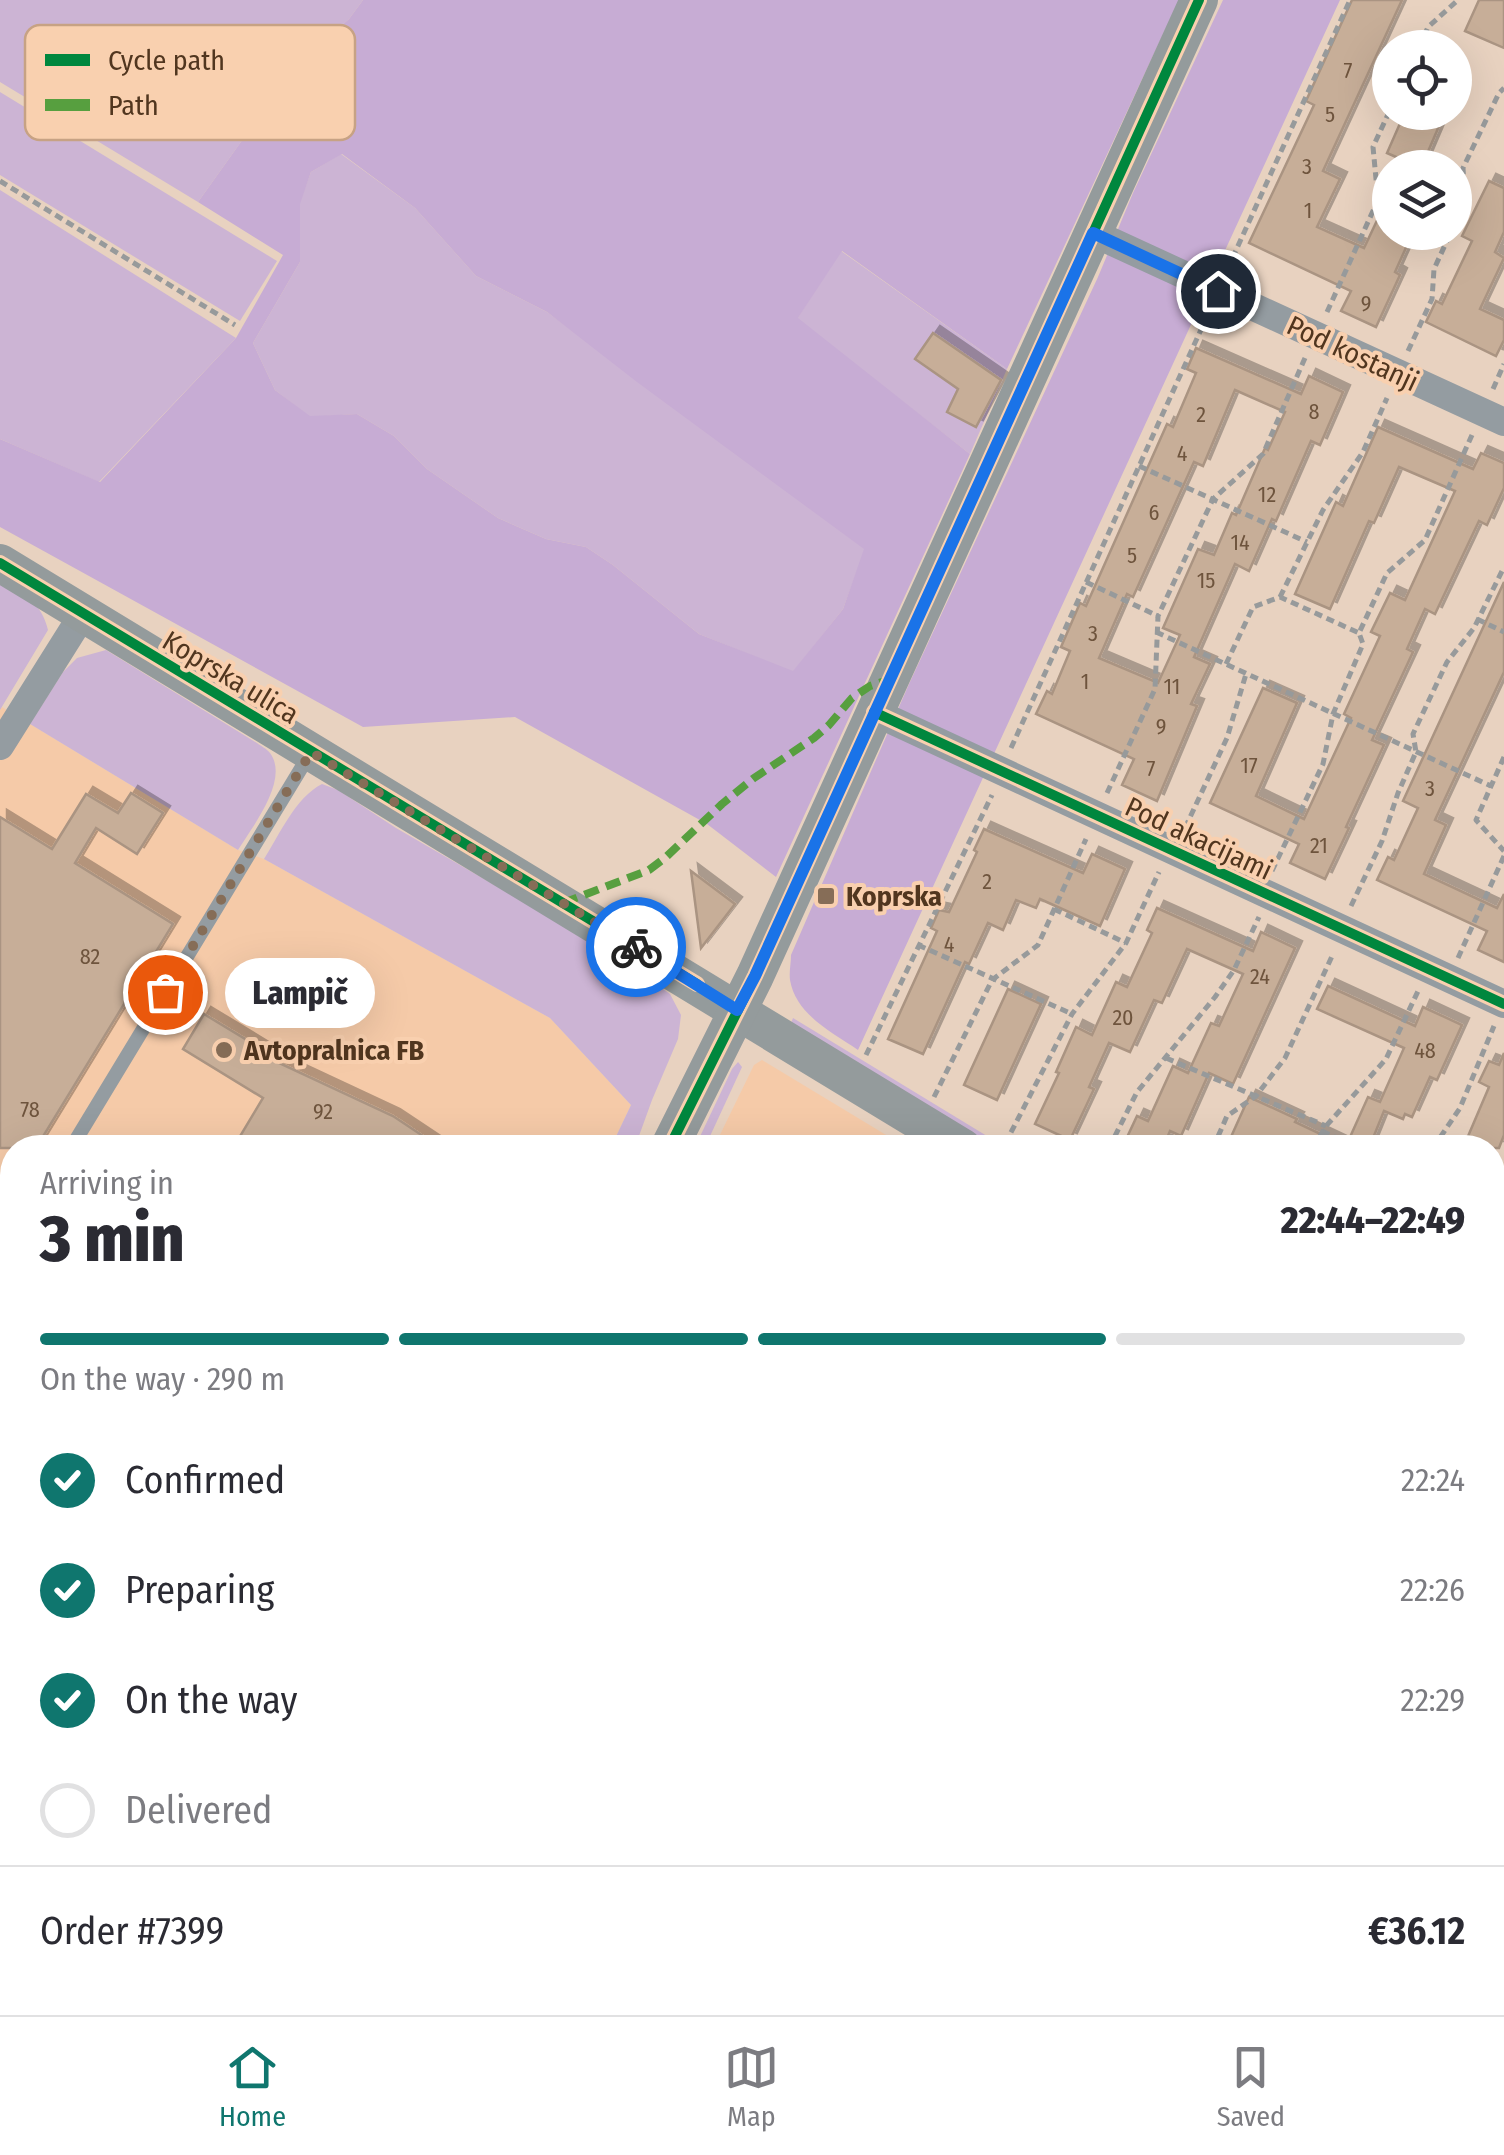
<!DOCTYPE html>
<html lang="en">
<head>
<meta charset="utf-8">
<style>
	:root { --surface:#fff; --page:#f2f2f3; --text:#2b2b33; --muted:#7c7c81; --line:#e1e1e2; --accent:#0f766e }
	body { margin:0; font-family:"Fira Sans Condensed",sans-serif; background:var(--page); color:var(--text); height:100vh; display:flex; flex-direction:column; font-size:38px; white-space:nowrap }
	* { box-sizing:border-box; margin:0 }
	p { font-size:32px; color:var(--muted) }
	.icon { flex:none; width:55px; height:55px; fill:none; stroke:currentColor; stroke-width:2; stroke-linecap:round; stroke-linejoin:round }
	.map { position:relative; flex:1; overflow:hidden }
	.side { position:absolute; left:0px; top:1135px; width:1505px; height:880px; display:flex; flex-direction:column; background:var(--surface); border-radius:40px 40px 0 0; box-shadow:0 10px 40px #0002 }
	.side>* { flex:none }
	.buttons { position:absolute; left:1372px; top:30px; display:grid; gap:20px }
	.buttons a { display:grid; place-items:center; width:100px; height:100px; border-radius:50%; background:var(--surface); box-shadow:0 10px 40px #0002; font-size:50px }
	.pin { position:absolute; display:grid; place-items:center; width:85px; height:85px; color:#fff; margin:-42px; border:5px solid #fff; border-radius:50%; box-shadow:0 2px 10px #0007 }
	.courier { position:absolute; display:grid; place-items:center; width:100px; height:100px; margin:-50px; border:8px solid #1a73e8; border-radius:50%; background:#fff; color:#222; box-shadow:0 2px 12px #0007 }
	.bubble { position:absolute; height:70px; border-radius:35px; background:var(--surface); box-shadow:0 10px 40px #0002; font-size:32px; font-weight:800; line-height:70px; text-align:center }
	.overview em { font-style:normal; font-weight:800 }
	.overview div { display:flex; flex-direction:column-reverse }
	.overview { display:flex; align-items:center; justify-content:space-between; height:170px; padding:0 40px }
	h1 { font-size:65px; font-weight:800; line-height:75px }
	.bar { display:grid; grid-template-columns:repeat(4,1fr); gap:15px 10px; align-content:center; height:120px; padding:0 40px }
	.bar i { height:12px; border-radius:8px; background:var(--line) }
	.bar .on { background:var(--accent) }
	.bar p { grid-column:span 4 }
	.line { display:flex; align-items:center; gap:25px; padding:0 40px; border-top:2px solid var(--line) }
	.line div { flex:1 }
	ol { padding:0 40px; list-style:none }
	li { display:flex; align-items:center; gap:30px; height:110px }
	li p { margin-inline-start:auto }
	li .icon { padding:10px; border-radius:50%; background:var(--accent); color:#fff; stroke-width:4 }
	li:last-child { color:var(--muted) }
	li i { width:55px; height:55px; border:5px solid var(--line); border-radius:50% }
	.menu { display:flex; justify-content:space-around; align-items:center; height:140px; border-top:2px solid var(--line); background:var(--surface); font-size:28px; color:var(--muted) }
	.menu a { display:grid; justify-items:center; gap:5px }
	.menu .on { color:var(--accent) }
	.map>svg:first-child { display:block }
	.built { fill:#f5caa8 }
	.green { fill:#ccb4d4 }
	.forest { fill:#c7acd4; fill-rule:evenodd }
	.building { fill:#c7ae98; stroke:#aa9482; stroke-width:2.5; fill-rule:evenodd; filter:url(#shadow) }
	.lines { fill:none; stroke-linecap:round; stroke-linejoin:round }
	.path { stroke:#979a9b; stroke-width:5; stroke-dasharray:8 5; stroke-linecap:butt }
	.lane { stroke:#949ca1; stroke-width:14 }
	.street { stroke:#949ca1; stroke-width:28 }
	.secondary { stroke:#949b9c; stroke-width:38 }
	.quiet { stroke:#579f3f; stroke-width:8; stroke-dasharray:15 8; stroke-linecap:butt }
	.cycleway-casing { stroke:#f9d0af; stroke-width:16 }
	.cycleway { stroke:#00873e; stroke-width:10 }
	.done { stroke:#866d57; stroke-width:10; stroke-dasharray:0 18 }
	.route { stroke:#1a73e8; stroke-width:12 }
	.poi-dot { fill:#866d57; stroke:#f9d0af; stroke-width:4 }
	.labels { text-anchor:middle; stroke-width:8; stroke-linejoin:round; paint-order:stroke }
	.number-label { font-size:22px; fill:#6e543d }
	.street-label { font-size:28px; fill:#51361f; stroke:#f9d0af }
	.poi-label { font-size:28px; font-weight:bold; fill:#51361f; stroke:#f9d0af; text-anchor:start }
	.key { fill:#f9d0af; stroke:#c7a284; stroke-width:2.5 }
	.key-label { font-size:28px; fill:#51361f }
</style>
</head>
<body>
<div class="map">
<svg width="1504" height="2015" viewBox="0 0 1504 2015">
	<defs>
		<filter id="shadow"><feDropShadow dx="7" dy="-7" stdDeviation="0" flood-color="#0004"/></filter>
	</defs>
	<rect width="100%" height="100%" fill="#e8d2c0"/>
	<g class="built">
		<path d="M2,707L238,850L264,859L550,1018L631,1105L611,1147L12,1148V2002L218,2003L213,2015H0V710Z"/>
		<path d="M762,1060L906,1147H714L754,1065Z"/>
		<path d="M1493,1494L1504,1502V2015H335L341,2002H1492Z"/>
	</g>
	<g class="green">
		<path d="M0,0H363L349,19L295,66L198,202L0,82Z"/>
		<path d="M0,92L277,261L240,321L0,175Z"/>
		<path d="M341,154L415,208L476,276L547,312L865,549L843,609L793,672L699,634L613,565L586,547L546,539L498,518L427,469L394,436L357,414L310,417L275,390L253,343L300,262L299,204L311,172Z"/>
		<path d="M0,190L236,338L99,482L0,439Z"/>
		<path d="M841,251L1007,369L970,454L797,319Z"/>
		<path d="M0,579C23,593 42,603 48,630L0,710Z"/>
		<path d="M106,650L257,743C261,746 267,749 270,753C290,780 252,827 238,850L30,724L63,672L77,658Z"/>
		<path d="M322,784L338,790L396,828L617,956L670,994L681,1015L678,1039L652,1100L635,1147H611L631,1105L550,1018L264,859C280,834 295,798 322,784Z"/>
		<path d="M793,1018L1005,1147H989L816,1042L791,1023Z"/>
		<path d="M738,1062L742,1067L705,1147H695L732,1069Z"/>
		<path d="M1492,1494L1504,1502V1736L1503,1713L1492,1688Z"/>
	</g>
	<g class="forest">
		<path d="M363,0H1179L1007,369L842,251L798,318L970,454L776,877L707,824L515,717L363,727L0,527V439L100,482L236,338L283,255L198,202L295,66L349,19ZM342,154L415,208L476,276L547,312L637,382L864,549L843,609L793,671L699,634L613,565L586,547L546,539L498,518L427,469L394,436L357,414L310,416L275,390L253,343L300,262V204L311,172Z"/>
		<path d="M1223,0H1340L858,1050C832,1032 796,1015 790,980C789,972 791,963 791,955L909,684L1098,277L1133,193Z"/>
	</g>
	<g class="building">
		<path d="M1352,0H1402L1323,171L1340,179L1317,227L1364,248L1390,193V232H1413L1395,272L1400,275L1376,327L1341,311L1351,291L1249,243L1314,105L1306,101Z"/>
		<path d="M1479,0H1504V48L1465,31Z"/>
		<path d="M1405,112H1445L1421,168L1387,153Z"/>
		<path d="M1489,181L1504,188V232L1495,252L1504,258L1480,309L1504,320V340L1496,356L1426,322L1436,301L1442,304L1472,241L1462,236Z"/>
		<path d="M933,333L1001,380L976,427L947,412L958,389L915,359Z"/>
		<path d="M1196,348L1301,394L1309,376L1343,392L1320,445L1311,441L1276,521L1272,519L1249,571L1235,564L1194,657L1210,664L1191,704L1197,706L1157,801L1122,785L1134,759L1036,714L1047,691L1052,694L1070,651L1061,647L1080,603L1086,606L1167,424L1173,427L1196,373L1187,369ZM1235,390L1285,412L1268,450L1265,448L1236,515L1232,513L1214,555L1198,549L1163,628L1180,635L1158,683L1099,658L1127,594L1133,597L1194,462L1203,466Z"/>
		<path d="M1378,427L1473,469L1481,453L1504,463V488L1487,525L1479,521L1435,614L1425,609L1407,649L1413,652L1372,740L1384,745L1346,827L1349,828L1325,879L1290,863L1299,844L1210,803L1263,688L1297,703L1256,796L1304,819L1351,718L1344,714L1380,636L1371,632L1390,593L1405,600L1455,491L1399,467L1374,523L1369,521L1330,609L1295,594L1336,502L1343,506Z"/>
		<path d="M1504,582V672L1435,820L1446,825L1424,874L1497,908L1504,894V962L1478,950L1487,931L1377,880L1388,857L1394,860L1418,808L1403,801Z"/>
		<path d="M131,793L163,813L137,854L96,828L75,863L173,924L36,1148H0V817L52,849L86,794L118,813Z"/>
		<path d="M984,829L1083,873L1092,854L1125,869L1100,926L1040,899L1036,908L1016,900L1003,930L988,923L969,964L965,962L923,1054L888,1039L937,931L931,928L939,910L949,912L977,852L974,850Z"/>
		<path d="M691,871L735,904L701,948Z"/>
		<path d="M1157,908L1253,951L1261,932L1295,948L1233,1084L1209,1073L1181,1136L1170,1131L1163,1148H1122L1137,1116L1148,1121L1173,1066L1188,1073L1211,1023L1219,1026L1243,974L1187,949L1162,1003L1154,1000L1130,1052L1109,1043L1089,1087L1094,1089L1070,1140L1035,1124L1059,1073L1056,1072L1076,1027L1092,1035L1116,982L1127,987L1152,933L1147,930Z"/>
		<path d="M1328,986L1415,1026L1423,1007L1462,1025L1437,1080L1430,1077L1412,1117L1405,1114L1403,1119L1384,1111L1369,1148H1226L1249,1097L1297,1119L1295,1122L1346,1146L1368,1097L1380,1102L1404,1048L1317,1009Z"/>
		<path d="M1008,989L1041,1004L997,1100L964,1085Z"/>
		<path d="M204,1014L265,1051L262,1055L393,1116L441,1148H233L263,1098L183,1049Z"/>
		<path d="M1504,1053V1135L1499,1148H1463L1489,1087L1479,1082L1489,1061L1499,1065Z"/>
	</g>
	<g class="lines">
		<g class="path">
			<path d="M1419,48L1428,27L1458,0"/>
			<path d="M0,181L235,325"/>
			<path d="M1455,224L1465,203L1463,168L1499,93L1504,88"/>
			<path d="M1227,270L1350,0"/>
			<path d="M1327,312L1378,200L1373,147L1390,110"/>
			<path d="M1408,351L1432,299L1434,269L1451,232"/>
			<path d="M1493,389L1504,364"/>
			<path d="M1139,466L1307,542"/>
			<path d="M1086,582L1158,616"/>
			<path d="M1280,597L1323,510L1363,452L1387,398"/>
			<path d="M1477,619L1504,632"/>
			<path d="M1156,632L1491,786"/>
			<path d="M1226,664L1253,607L1280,597L1359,633"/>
			<path d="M1011,748L1209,312"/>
			<path d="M1504,757L1476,820L1504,851"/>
			<path d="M1107,793L1155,689L1158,616L1213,499L1263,454L1305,358"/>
			<path d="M1185,828L1227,738L1246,674"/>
			<path d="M1272,871L1323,764L1333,714L1363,644L1359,633L1387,573L1425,540L1472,435"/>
			<path d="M1351,906L1382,841L1398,793L1416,752L1413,734L1447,662L1474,628L1504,567"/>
			<path d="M1054,909L1126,943"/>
			<path d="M918,945L1072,1014"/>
			<path d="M1458,958L1504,856"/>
			<path d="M866,1055L992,795"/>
			<path d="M1166,1058L1326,1126"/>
			<path d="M934,1097L992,980L1038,945L1086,839"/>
			<path d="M1322,1131L1358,1148"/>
			<path d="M1005,1144L1072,1014L1126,943L1159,872"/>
			<path d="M1109,1148L1137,1092L1215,997L1234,970L1259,917"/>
			<path d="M1213,1148L1227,1116L1256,1096L1285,1058L1333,954"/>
			<path d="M1313,1148L1326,1126L1386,1059L1419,989"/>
			<path d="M1433,1148L1460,1108L1494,1026"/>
			<path d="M1492,1268L1504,1254"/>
			<path d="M1492,1433L1504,1419"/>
			<path d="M1492,1768L1504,1775"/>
		</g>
		<g class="lane">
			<path d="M71,1148L311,752"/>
			<path d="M0,1264L12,1244"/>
		</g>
		<g class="street">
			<path d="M1093,233L1504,422"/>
			<path d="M874,712L1504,1004"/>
			<path d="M0,746L83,614"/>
			<path d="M1102,2002L1117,2012"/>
			<path d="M960,2015L968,2002"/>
		</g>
		<g class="secondary">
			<path d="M0,563L963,1148"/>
			<path d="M669,1148L755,976L1199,0"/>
			<path d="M1492,1474L1504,1481"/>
			<path d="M275,2015L281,2002"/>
		</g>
		<g class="quiet">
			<path d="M563,903L649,870L665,858L722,804L754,778L814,738L829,725L852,698L870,686L888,680"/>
			<path d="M1492,1733L1504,1732"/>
		</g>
		<g class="cycleway-casing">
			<g id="cycleway">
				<path d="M0,563L697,984"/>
				<path d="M874,712L1504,1004"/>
				<path d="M669,1148L755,976L1199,0"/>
			</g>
		</g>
		<use href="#cycleway" class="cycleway"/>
	</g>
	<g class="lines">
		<path class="done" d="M165,992L311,752L636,947"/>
		<path class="route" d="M636,947L737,1010L755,976L1093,233L1218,291"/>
	</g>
	<g class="poi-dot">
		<rect x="816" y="886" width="20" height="20" rx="5"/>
		<circle cx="224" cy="1050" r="10"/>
	</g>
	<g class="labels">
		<g class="number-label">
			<text x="1348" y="78">7</text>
			<text x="1330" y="122">5</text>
			<text x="1307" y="174">3</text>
			<text x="1308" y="218">1</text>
			<text x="1366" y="311">9</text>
			<text x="1314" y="419">8</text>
			<text x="1201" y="422">2</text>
			<text x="1182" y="461">4</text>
			<text x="1267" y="502">12</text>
			<text x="1154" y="520">6</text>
			<text x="1240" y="550">14</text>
			<text x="1132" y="563">5</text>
			<text x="1206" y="588">15</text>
			<text x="1093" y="641">3</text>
			<text x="1085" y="689">1</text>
			<text x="1172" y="694">11</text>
			<text x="1161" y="734">9</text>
			<text x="1249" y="773">17</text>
			<text x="1151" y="776">7</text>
			<text x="1430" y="796">3</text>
			<text x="1319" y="853">21</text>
			<text x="987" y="889">2</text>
			<text x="949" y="952">4</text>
			<text x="90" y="964">82</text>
			<text x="1260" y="984">24</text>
			<text x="1123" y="1025">20</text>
			<text x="1425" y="1058">48</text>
			<text x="30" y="1117">78</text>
			<text x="323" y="1119">92</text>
		</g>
		<g class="street-label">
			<text transform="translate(1353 353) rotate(25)" y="10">Pod kostanji</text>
			<text transform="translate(231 677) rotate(31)" y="10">Koprska ulica</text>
			<text transform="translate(1199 838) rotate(25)" y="10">Pod akacijami</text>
		</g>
		<g class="poi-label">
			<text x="846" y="906">Koprska</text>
			<text x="244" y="1060">Avtopralnica FB</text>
		</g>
	</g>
	<rect x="25" y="25" width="330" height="115" rx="15" class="key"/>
	<rect x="45" y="54" width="45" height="12" fill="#00873e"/>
	<rect x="45" y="99" width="45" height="12" fill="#579f3f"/>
	<g class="key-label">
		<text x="108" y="70">Cycle path</text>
		<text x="108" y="115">Path</text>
	</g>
</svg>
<div class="buttons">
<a><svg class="icon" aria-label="locate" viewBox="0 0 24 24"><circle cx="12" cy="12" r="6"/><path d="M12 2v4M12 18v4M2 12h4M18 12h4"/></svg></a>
<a><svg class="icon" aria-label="layers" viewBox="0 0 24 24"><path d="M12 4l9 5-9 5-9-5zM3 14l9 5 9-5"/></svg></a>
</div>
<div class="pin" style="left:165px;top:992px;background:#ea580c"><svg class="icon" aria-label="bag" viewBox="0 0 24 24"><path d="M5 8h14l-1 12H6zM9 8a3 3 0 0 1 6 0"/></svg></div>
<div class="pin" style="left:1218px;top:291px;background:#1f2937"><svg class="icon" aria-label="home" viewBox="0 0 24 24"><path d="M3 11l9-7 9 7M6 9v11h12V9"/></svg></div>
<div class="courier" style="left:636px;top:947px"><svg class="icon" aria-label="bike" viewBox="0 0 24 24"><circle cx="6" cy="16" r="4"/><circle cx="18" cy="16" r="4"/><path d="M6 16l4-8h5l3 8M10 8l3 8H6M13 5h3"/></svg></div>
<div class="bubble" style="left:225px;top:958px;width:150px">Lampič</div>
<section class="side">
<div class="overview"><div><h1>3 min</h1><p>Arriving in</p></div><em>22:44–22:49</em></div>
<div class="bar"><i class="on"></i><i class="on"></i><i class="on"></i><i></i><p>On the way · 290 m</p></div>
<ol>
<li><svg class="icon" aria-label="check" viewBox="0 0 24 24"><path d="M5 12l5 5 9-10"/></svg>Confirmed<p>22:24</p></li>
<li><svg class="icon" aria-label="check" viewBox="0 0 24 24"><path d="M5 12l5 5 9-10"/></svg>Preparing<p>22:26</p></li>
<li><svg class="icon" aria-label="check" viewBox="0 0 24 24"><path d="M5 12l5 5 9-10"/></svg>On the way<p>22:29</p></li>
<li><i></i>Delivered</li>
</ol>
<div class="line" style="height:130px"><div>Order #7399</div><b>€36.12</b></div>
</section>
</div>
<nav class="menu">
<a class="on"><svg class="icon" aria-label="home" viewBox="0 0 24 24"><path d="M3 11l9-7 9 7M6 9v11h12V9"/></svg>Home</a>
<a><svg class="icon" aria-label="map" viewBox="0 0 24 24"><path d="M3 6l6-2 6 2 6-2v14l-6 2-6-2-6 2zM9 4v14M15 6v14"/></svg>Map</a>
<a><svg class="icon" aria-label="saved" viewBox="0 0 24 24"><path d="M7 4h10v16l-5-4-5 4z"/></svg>Saved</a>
</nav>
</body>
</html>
